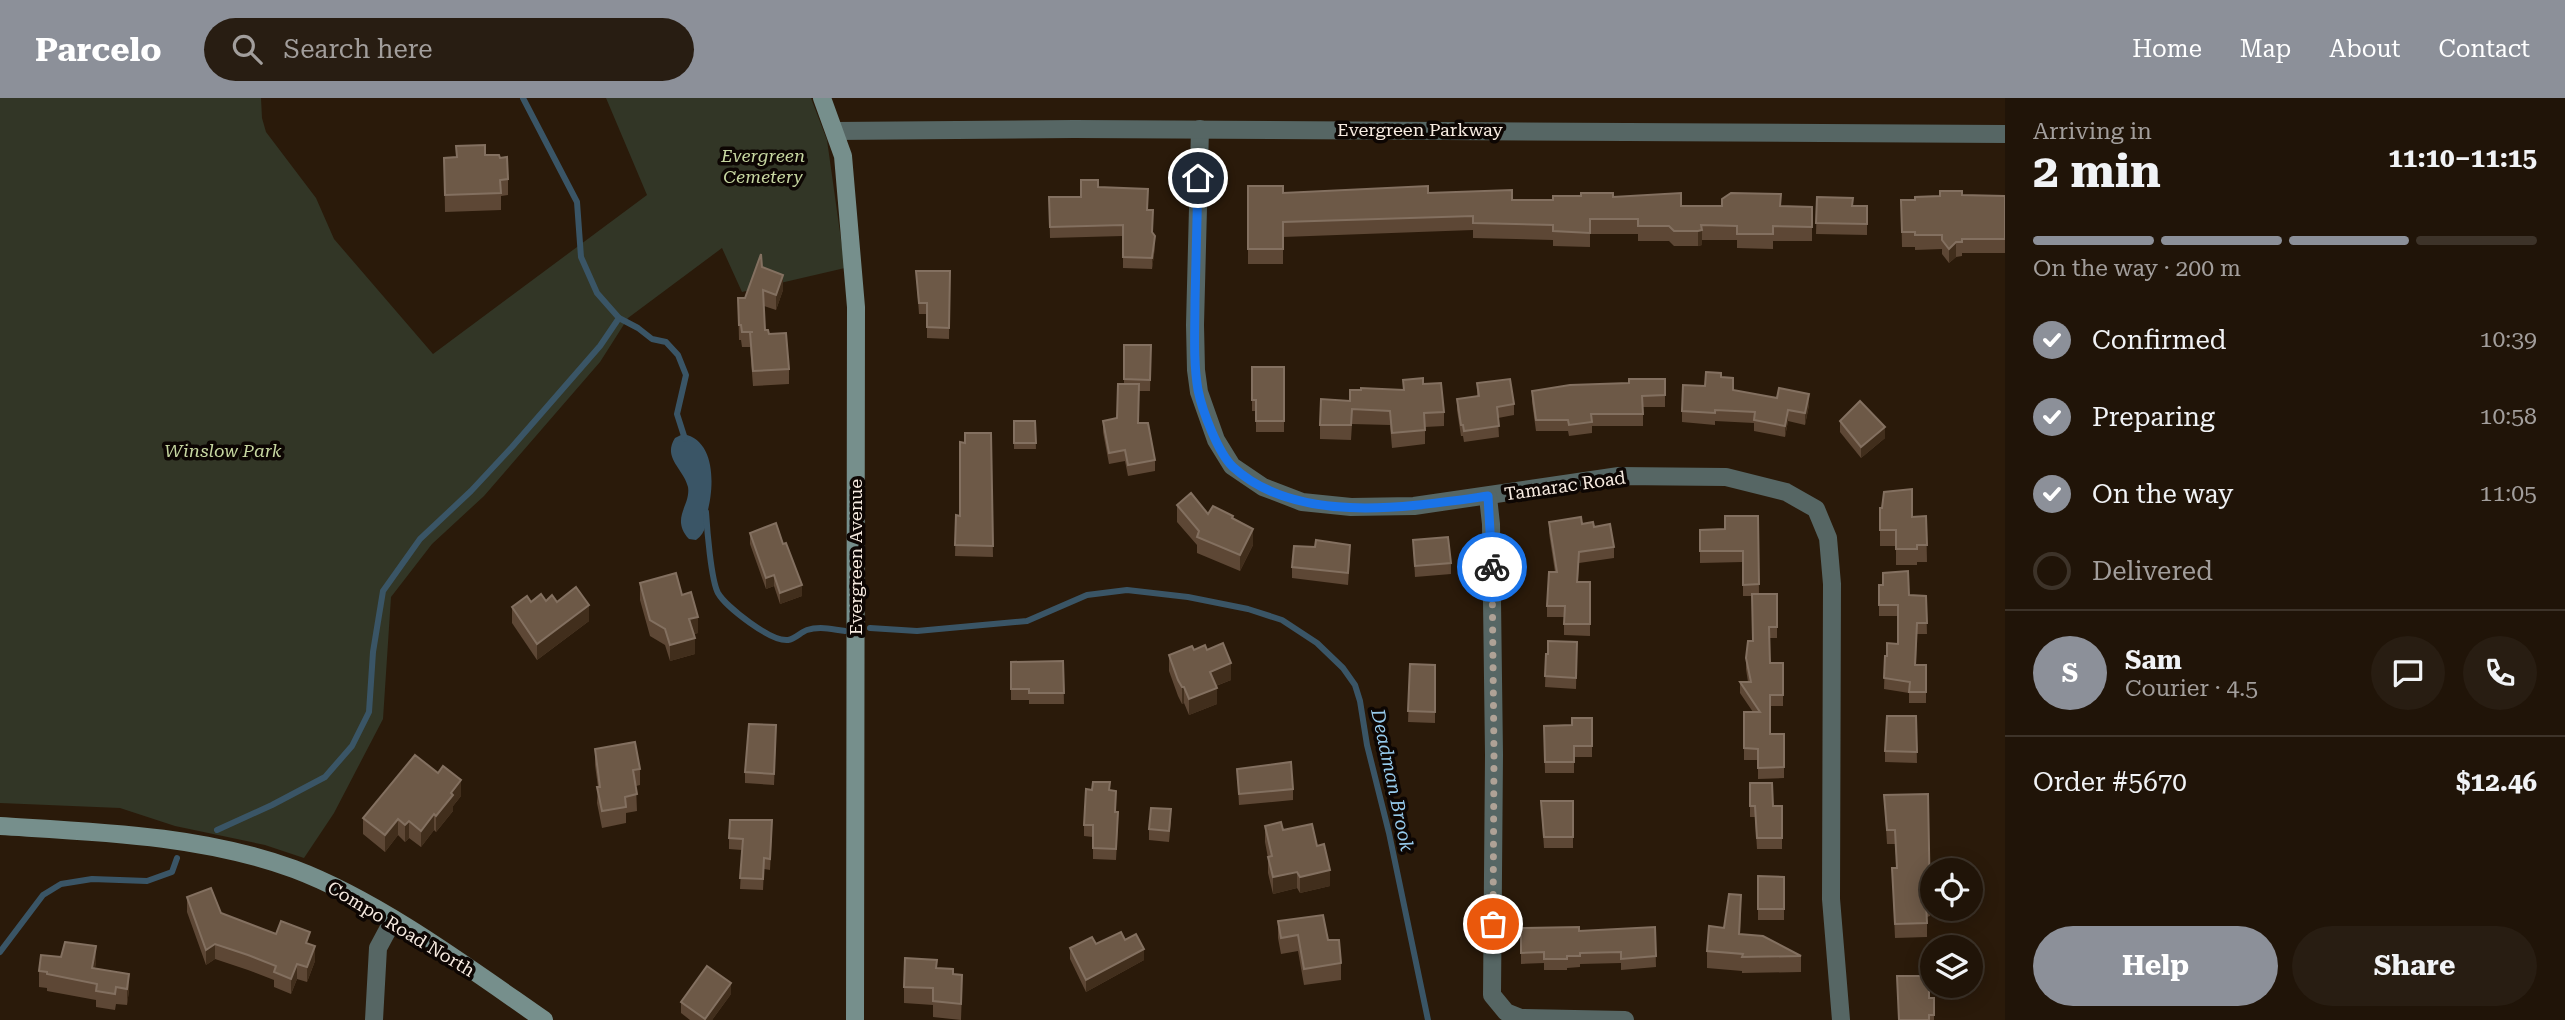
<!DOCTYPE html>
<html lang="en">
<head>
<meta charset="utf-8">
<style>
	:root { --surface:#201408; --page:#281d12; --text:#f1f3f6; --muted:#a29e9c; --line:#3d3329; --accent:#8c9099 }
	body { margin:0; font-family:"Roboto Serif",serif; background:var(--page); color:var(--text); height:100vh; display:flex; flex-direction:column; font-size:26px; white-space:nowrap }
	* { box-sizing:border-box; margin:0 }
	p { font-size:23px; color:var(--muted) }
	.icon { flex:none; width:38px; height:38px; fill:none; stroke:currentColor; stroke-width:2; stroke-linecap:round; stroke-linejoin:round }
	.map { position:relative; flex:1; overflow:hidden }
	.sheet { display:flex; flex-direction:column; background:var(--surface); width:560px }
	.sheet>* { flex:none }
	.fabs { position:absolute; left:1920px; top:760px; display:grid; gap:14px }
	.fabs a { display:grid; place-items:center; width:63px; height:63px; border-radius:50%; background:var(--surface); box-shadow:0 4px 18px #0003,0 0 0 2px var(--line); font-size:35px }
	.pin { position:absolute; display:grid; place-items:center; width:60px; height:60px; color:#fff; margin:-30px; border:4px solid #fff; border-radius:50%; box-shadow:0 2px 7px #0007 }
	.courier { position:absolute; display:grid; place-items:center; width:70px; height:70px; margin:-35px; border:5px solid #1a73e8; border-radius:50%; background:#fff; color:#222; box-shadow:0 2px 9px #0007 }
	.overview em { font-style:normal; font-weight:700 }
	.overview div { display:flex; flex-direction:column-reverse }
	.overview { display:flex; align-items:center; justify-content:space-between; height:119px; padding:0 28px }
	h1 { font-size:46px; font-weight:700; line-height:52px }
	.bar { display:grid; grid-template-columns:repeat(4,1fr); gap:10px 7px; align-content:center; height:84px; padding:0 28px }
	.bar i { height:9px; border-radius:5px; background:var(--line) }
	.bar .on { background:var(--accent) }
	.bar p { grid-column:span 4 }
	.line { display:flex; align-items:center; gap:18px; padding:0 28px; border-top:2px solid var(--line) }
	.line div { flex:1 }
	.round { display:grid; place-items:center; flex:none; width:74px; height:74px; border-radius:37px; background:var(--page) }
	ol { padding:0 28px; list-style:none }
	li { display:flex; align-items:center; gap:21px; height:77px }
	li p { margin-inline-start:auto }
	li .icon { padding:7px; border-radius:50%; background:var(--accent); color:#fff; stroke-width:4 }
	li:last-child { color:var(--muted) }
	li i { width:38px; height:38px; border:4px solid var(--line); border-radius:50% }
	.cta { display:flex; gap:14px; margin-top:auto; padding:14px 28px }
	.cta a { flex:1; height:80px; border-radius:42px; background:var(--accent); color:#fff; font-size:28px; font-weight:700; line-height:80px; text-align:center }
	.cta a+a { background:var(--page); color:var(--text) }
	header { display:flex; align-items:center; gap:42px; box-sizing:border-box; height:98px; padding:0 35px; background:var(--accent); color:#fff }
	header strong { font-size:33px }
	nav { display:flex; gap:38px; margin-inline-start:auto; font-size:24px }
	.search { width:490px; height:63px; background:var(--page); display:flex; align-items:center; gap:18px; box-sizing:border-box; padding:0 24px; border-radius:38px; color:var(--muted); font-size:26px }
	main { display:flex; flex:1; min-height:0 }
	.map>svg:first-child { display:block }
	.green { fill:#323626 }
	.water { fill:#3a5566 }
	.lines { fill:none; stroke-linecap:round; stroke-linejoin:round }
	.stream { stroke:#3a5566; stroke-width:6 }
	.street { stroke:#566664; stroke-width:18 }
	.secondary { stroke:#768f8c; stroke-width:18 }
	.wall { fill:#5d4735 }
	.shaded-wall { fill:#412e1c }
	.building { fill:#6d5947; stroke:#837060; stroke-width:2 }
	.done { stroke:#afa296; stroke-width:7; stroke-dasharray:0 12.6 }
	.route { stroke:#1a73e8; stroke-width:9 }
	.labels { text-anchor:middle; stroke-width:7; stroke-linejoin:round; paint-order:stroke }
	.street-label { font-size:18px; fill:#f7ebe1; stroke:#0d0603 }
	.park-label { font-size:18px; font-style:italic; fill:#c7d7a1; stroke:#0d0603 }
	.water-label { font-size:19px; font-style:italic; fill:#97cbed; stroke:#0d0603 }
</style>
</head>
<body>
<header>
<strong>Parcelo</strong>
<div class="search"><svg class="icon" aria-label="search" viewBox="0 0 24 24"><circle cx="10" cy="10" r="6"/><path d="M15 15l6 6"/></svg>Search here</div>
<nav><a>Home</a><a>Map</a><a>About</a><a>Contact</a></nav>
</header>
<main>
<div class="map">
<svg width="2005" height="922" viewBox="0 0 2005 922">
	<rect width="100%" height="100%" fill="#2a1a0a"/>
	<path class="green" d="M0,0H261L262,20L266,34L316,100L334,141L433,256L647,97L606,0H811L827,42L845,170L742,194L722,150L628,220L600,264L484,398L432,446L391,499L383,621L334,715L304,760L265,747L175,728L120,710L0,705Z"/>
	<path class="water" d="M683,336C716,342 714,388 708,412C706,424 707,434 696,442L689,441C670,420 691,408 688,389C684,371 662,360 675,340Z"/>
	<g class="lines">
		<g class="stream">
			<path d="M523,0L577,104L581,159L597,195L619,220L638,230L652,241L666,244L678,257L686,277L677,316L685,341"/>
			<path d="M706,414C707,430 711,482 718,495C726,509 771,544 788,542C795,541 801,534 807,532C819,528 833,531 845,533"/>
			<path d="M870,530L917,533L1027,523L1087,497L1127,492L1188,499L1248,511L1282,522L1317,545L1343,570L1355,587L1360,603L1367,647L1389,735L1428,922"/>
			<path d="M217,732L272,707L325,679L352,648L369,614L373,554L383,493L420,441L471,393L512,349L600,248L619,220"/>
			<path d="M0,854L43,797L61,786L92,781L147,783L172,774L177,760"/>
		</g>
		<g class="street">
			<path d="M1200,31L1195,227L1196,272L1199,294L1216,342L1232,368L1263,389L1302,404L1351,409L1414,408L1619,378L1726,379L1786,394L1816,411L1828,440L1832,486L1831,801L1841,922"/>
			<path d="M835,33L1074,31L2005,36"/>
			<path d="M1488,399L1491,426L1494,657L1492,897L1506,914L1521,920L1625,922"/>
			<path d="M374,922L378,850L393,822"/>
		</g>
		<g class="secondary">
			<path d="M822,0L843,58L856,209L855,922"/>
			<path d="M0,728C98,734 201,737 294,771C379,803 469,870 544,922"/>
		</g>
	</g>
	<g class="wall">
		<path d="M485,57L500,60L508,81V97L501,98V112L445,114L444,60Z"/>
		<path d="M1248,88L1283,95H1428L1512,102H1553L1613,99L1681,108L1812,109V143H1773V151L1737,150V142H1702V147L1698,148H1674L1669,143H1638V136H1590V149L1553,148V142L1473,140V132L1283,139V166H1248Z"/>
		<path d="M1098,89L1148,112L1155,149L1152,171L1123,170V138L1050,140L1049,99H1081Z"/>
		<path d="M1962,97L2005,98V155H1962V158L1956,159L1949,165L1942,156V151L1915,152V149H1902L1901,102H1915Z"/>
		<path d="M1817,99L1852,108H1867V137L1816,136Z"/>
		<path d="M762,169L783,192L776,212L764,208L765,232L789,271V286L753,288L750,249H742L741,242H739L738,200H745Z"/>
		<path d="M916,173H950L949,241L927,240V216H919Z"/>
		<path d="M1124,247H1151L1150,293H1139V325L1155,362V373L1128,378L1125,363L1109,366L1103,334V323L1117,320L1124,286Z"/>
		<path d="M1252,269H1284V334H1256V313H1252Z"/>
		<path d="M1721,279L1733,292L1809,307L1805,327L1788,323L1785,339L1754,333V325L1715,323V327L1682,324V313Z"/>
		<path d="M1665,281V309H1643V328H1592V335L1569,338L1568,333H1536L1532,304V293L1629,285Z"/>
		<path d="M1403,282L1423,286L1444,314V328L1425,329V346L1392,350L1390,327L1352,326L1351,342L1320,341V327L1350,303L1403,292Z"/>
		<path d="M1477,285L1514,306V317L1498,320L1499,339L1464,344L1463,338H1461L1457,312V301L1477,298Z"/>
		<path d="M1014,323H1035L1036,351H1014Z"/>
		<path d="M1840,323L1885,340L1861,360L1840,334Z"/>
		<path d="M991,335L993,459L955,458L956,417L960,418L965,345Z"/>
		<path d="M1177,407L1208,416L1233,421L1253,447L1240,473L1197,455V447L1177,424Z"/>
		<path d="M1880,410L1912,419L1926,418L1927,464H1917V467H1896V448H1880Z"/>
		<path d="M1758,418L1759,496H1777V540H1769L1770,565H1783V608H1770V636H1784V680L1758,681V662H1744V614H1753L1740,595V584H1748L1746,571V560L1753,543L1752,498H1743V464L1700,465V432L1725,431Z"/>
		<path d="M1549,424L1582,426L1594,429L1614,449V460L1579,465L1578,484H1590V538L1564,537V519H1547V508L1555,474L1549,435Z"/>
		<path d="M750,435L802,498L780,506L774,488L766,491L750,446Z"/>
		<path d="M1413,442L1451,465V476L1415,479Z"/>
		<path d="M1350,458L1348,487L1292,480V469Z"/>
		<path d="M640,485L682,497L698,535L694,536L695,556L670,563L665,547L650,538L640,502Z"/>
		<path d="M1879,487L1909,497L1926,498L1927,536H1917L1916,567H1926V605H1909V595L1884,591L1885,558H1887L1898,546V518H1879Z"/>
		<path d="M546,503L557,504L589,523L537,562L512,525V509L531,504Z"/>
		<path d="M1577,544L1576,591L1545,589L1546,556H1548Z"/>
		<path d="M1194,552H1207L1231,582L1216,588L1217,606L1189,617L1184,605L1182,606L1178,598L1169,573V557Z"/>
		<path d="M1063,563L1064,606H1029V602H1011V564Z"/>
		<path d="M1410,566L1435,567V625L1408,624Z"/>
		<path d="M1916,618L1917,665L1885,664V653Z"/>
		<path d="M1592,620V659H1574V675H1545L1544,628L1572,627Z"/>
		<path d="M776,638L774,687L745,685V674Z"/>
		<path d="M595,651L640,671V687L636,688L637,713L626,715V725L602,730L597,705L598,689L595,667Z"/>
		<path d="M1237,671L1293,691V702L1239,707Z"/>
		<path d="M1750,685L1773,708H1782V751H1757L1755,719H1750Z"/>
		<path d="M1110,692L1118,725L1116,762L1093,761V739L1084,738V727Z"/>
		<path d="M1928,696L1930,818L1927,819V839L1895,840L1892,770H1897L1895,746H1887L1884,697Z"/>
		<path d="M461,698L453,708V713L436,734L434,732L421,749L409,740L405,744L398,737L385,754L363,736V720Z"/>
		<path d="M1541,703H1573V750H1544Z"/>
		<path d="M1171,722L1169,744L1149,742V731Z"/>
		<path d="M1265,728L1283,732L1317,748L1330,788L1300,795L1297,790L1273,796L1268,775V760L1265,744Z"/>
		<path d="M772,733L770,772L764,771L763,792L740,791L742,752L729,751V740Z"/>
		<path d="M1758,778L1784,779V822H1758Z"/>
		<path d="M187,799L221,815L276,836L310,846L315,863L307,884L297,881L291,896L274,889V882L248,872L215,861L206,867L187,814Z"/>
		<path d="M1741,813L1740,836L1801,858V874L1742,875V873L1707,870V853L1724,830Z"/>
		<path d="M1278,823L1341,865V882L1304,887L1298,853L1281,856L1278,840Z"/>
		<path d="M1655,829L1656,869L1621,872V865L1580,866V869L1567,870V872H1544V865L1521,866V830L1579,833Z"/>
		<path d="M1125,842L1144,862L1086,894L1070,861V850Z"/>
		<path d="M96,864L95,870L129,892L127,907L116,906L115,912L96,909V902L47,893V890L39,889V873Z"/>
		<path d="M937,870L953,876L962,893L961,922L933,919V907L904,905V889Z"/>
		<path d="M731,896L712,922H690L681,915V904Z"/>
		<path d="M1929,900H1934V922H1898Z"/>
	</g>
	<g class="shaded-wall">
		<path d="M1702,132V147L1698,148V133Z"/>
		<path d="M1155,138V149L1152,171V160Z"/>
		<path d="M1956,144V159L1949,165V151Z"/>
		<path d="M783,177V192L776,212V197Z"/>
		<path d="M1809,296V307L1805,327V315Z"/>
		<path d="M1788,312V323L1785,339V328Z"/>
		<path d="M1885,329V340L1861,360V349Z"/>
		<path d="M1253,431V447L1240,473V457Z"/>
		<path d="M774,477V488L766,491V480Z"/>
		<path d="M802,487V498L780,506V495Z"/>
		<path d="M589,507V523L537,562V546Z"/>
		<path d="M698,519V535L689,537V521Z"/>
		<path d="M695,540V556L670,563V547Z"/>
		<path d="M1231,565V582L1210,590V574Z"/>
		<path d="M1182,589H1184V605L1182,606Z"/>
		<path d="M1217,590V606L1189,617V601Z"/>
		<path d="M461,682V698L453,708V713L436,734V718L451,695Z"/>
		<path d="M434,716V732L421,749V733Z"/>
		<path d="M398,721V737L385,754V737Z"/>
		<path d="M409,723V740L405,744V727Z"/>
		<path d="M1330,772V788L1300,795V779Z"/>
		<path d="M1297,774V790L1273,796V779Z"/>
		<path d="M215,846V861L206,867V852Z"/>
		<path d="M96,848V864L92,886V870Z"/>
		<path d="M315,848V863L307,884V869Z"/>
		<path d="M1144,851V862L1086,894V882Z"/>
		<path d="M297,866V881L291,896V881Z"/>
		<path d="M129,876V892L127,907V891Z"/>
		<path d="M731,885V896L712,922H705Z"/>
	</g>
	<g class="building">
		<path d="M485,47V57H499L500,60L507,59L508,81L500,82L501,95L445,97L444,60L457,59L456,48Z"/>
		<path d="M1081,82H1098V89L1148,91L1147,112H1153L1152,134L1155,138L1152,160L1123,159V127L1050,129L1049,99H1081Z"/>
		<path d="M1248,88H1283V95L1428,88V95L1512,92V102H1553V98H1581V95H1613V99L1681,95V108H1722V101L1731,95L1781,96L1780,108L1812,109V129L1773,128V136H1737V128L1701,127L1702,132L1698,133H1674L1669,128H1638V121H1590V135L1553,133V127L1473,125V118L1283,124V151H1248Z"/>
		<path d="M1940,93H1962V97L2005,98V141H1962V144H1956L1949,151L1942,142V137H1915V134H1902L1901,102H1915V99L1940,98Z"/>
		<path d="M1817,99L1853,100L1852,108H1867V126L1816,125Z"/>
		<path d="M761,156L762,169L783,177L776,197L763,192L765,232H768L769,236L786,235L789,271L753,273L750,234H753H742L741,227H739L738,200H745Z"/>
		<path d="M916,173H950L949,230L927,229V205H919Z"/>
		<path d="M1124,247H1151L1150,282L1124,281Z"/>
		<path d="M1252,269H1284V323H1256V302H1252Z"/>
		<path d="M1706,274L1721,275V279L1733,280V292L1777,300L1779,290L1809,296L1805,315L1788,312L1785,328L1754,322L1755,314L1715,312V315L1682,313L1683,287L1705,288Z"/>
		<path d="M1423,280V286L1441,285L1444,314L1424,315L1425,332L1392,335L1390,313L1352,311L1351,327H1320L1321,301L1350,303V292H1361V290L1404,292L1403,282Z"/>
		<path d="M1510,281L1514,306L1497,309L1499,328L1464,333L1463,327H1461L1457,301L1479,298L1477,285Z"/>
		<path d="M1629,281H1665V297L1642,298L1643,316H1591L1592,324L1569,327L1568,322H1536L1532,293L1570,287L1629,285Z"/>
		<path d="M1118,286H1139L1138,325H1148L1155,362L1128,367L1125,352L1109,355L1103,323L1117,320Z"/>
		<path d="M1860,303L1885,329L1861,349L1840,323Z"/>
		<path d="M1014,323H1035L1036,345H1014Z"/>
		<path d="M965,335H991L993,448L955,447L956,417L960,418V344L965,345Z"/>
		<path d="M1912,391V419L1926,418L1927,447H1917V451H1896V432H1880V410H1882L1884,394Z"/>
		<path d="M1191,395L1208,416L1213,408L1233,418L1232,420L1253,431L1240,457L1197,439L1199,433L1177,407Z"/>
		<path d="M1725,418H1758L1759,486L1743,487V453H1700V432L1725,431Z"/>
		<path d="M1581,419L1582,426L1593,424L1594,429L1610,426L1614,449L1579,454L1577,484H1590V526H1564L1565,508H1547L1549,474H1557L1549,424Z"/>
		<path d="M776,425L783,446L786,445L802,487L780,495L774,477L766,480L750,435Z"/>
		<path d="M1448,439L1451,465L1415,468L1413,442Z"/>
		<path d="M1316,442L1350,447L1348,475L1292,469L1294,448L1315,449Z"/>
		<path d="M1908,473L1909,497L1926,498L1927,525H1917L1915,567H1926V594H1909L1910,584L1884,580L1885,558H1887V545L1898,546V507H1879V487H1883V475Z"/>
		<path d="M676,475L682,497L691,494L698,519L689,521L695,540L670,547L665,531L650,522L640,485Z"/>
		<path d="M576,489L589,507L537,546L512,509L527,498L531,504L541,496L546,503L552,497L557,504Z"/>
		<path d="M1752,496H1777V529H1769L1770,565H1783V597H1770V636H1784V669L1758,670V651L1744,650V614H1760L1740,584H1751L1746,560L1748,543H1753Z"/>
		<path d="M1548,543L1577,544L1576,580L1545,578L1546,556H1548Z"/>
		<path d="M1223,545L1231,565L1210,574L1217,590L1189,601L1184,589H1182L1178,582L1169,557L1192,548L1194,552L1205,547L1207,552Z"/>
		<path d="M1063,563L1064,595H1029V591H1011V564Z"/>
		<path d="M1410,566L1435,567V614L1408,613Z"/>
		<path d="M1887,618H1916L1917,654L1885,653Z"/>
		<path d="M1572,620H1592V648H1574V664H1545L1544,628L1572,627Z"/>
		<path d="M749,626L776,627L774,676L745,674Z"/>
		<path d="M635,644L640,671L633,672L637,696L625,699L626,709L602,713L597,689H600L595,651Z"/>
		<path d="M415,657L438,675L443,668L461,682L451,695L453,697L436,718L434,716L421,733L409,723L405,727L398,721L385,737L363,720Z"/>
		<path d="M1291,664L1293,691L1239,696L1237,671Z"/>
		<path d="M1093,684H1110L1109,692L1116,693L1115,714H1118L1116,751L1093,750V727H1084L1086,691L1092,692Z"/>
		<path d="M1750,685H1772L1773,708H1782V740H1757L1755,708H1750Z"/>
		<path d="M1928,696L1930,804H1926L1927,825L1895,826L1892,770H1897L1895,732H1887L1884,697Z"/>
		<path d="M1541,703H1573V739H1544Z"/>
		<path d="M1151,710L1171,711L1169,733L1149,731Z"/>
		<path d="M730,722H772L770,761L764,760L763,781L740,780L743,741L729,740Z"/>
		<path d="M1281,724L1283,732L1312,726L1317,748L1324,746L1330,772L1300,779L1297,774L1273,779L1268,759L1272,758L1265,728Z"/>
		<path d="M1758,778L1784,779V811H1758Z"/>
		<path d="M211,790L221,815L276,836L281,823L310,834L306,845L315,848L307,869L297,866L291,881L274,874L276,868L248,857L215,846L206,852L187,799Z"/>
		<path d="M1729,796L1741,797L1739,836L1763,838L1801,858L1742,859L1743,856L1707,853L1709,828L1724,830Z"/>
		<path d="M1323,817L1328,842H1339L1341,865L1304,871L1298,837L1281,840L1278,823Z"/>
		<path d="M1579,829V833L1655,829L1656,858L1621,861V854L1580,855V858H1567V861H1544V854L1521,855V830Z"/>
		<path d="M1121,834L1125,842L1136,836L1144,851L1086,882L1070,850L1092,839L1096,846Z"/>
		<path d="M65,844L96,848L92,870L129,876L127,891L116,889L115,896L96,893L97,886L47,876V874L39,873L41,857L61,859Z"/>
		<path d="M905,860L937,862L936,870L953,871V876L962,877L961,906L933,903V890L904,889Z"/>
		<path d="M707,868L731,885L705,921L681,904Z"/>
		<path d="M1897,878H1929V900H1934V917H1929V922H1899Z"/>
	</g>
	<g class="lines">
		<path class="done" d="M1492,469L1494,657L1493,826"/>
		<path class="route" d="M1198,80C1197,121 1196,162 1195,202C1195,232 1193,263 1198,292C1202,312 1218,355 1233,369C1297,428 1410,409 1488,398L1492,469"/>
	</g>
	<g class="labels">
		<g class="street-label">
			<text x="1420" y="38">Evergreen Parkway</text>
			<text transform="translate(1565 388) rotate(-8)" y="6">Tamarac Road</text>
			<text transform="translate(856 459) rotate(-90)" y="6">Evergreen Avenue</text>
			<text transform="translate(401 831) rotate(31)" y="6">Compo Road North</text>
		</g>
		<g class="park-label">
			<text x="763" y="64">Evergreen<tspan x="763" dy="21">Cemetery</tspan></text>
			<text x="223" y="359">Winslow Park</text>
		</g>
		<g class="water-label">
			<text transform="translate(1393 682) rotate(78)" y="7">Deadman Brook</text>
		</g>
	</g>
</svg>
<div class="fabs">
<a><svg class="icon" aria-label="locate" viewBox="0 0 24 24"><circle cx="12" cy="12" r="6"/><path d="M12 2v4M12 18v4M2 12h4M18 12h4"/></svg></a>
<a><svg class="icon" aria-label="layers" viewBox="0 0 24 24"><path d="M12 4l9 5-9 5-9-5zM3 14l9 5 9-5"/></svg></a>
</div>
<div class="pin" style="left:1493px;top:826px;background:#ea580c"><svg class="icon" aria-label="bag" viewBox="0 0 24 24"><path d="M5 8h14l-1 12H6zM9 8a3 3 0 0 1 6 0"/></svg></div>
<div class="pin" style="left:1198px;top:80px;background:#1f2937"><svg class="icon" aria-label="home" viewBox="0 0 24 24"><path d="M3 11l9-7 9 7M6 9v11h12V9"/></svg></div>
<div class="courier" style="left:1492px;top:469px"><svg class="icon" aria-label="bike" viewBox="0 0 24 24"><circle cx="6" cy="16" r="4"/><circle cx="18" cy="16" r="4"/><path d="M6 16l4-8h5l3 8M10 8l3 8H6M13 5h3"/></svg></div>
</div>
<section class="sheet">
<div class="overview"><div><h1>2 min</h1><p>Arriving in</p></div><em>11:10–11:15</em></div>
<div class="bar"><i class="on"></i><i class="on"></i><i class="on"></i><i></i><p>On the way · 200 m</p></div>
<ol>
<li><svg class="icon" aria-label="check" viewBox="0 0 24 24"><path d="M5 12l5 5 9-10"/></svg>Confirmed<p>10:39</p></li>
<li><svg class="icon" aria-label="check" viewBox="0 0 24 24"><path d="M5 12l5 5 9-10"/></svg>Preparing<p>10:58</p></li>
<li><svg class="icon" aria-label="check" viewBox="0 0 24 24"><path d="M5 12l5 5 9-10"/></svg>On the way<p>11:05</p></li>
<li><i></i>Delivered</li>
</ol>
<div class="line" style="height:126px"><b class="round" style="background:var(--accent);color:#fff">S</b><div><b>Sam</b><p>Courier · 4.5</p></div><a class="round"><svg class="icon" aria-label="chat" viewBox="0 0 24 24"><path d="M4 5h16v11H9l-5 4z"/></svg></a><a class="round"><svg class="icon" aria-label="phone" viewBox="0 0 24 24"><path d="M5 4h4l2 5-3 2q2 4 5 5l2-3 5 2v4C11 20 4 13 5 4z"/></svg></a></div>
<div class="line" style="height:91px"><div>Order #5670</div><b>$12.46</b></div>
<div class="cta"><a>Help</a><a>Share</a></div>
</section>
</main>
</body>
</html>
